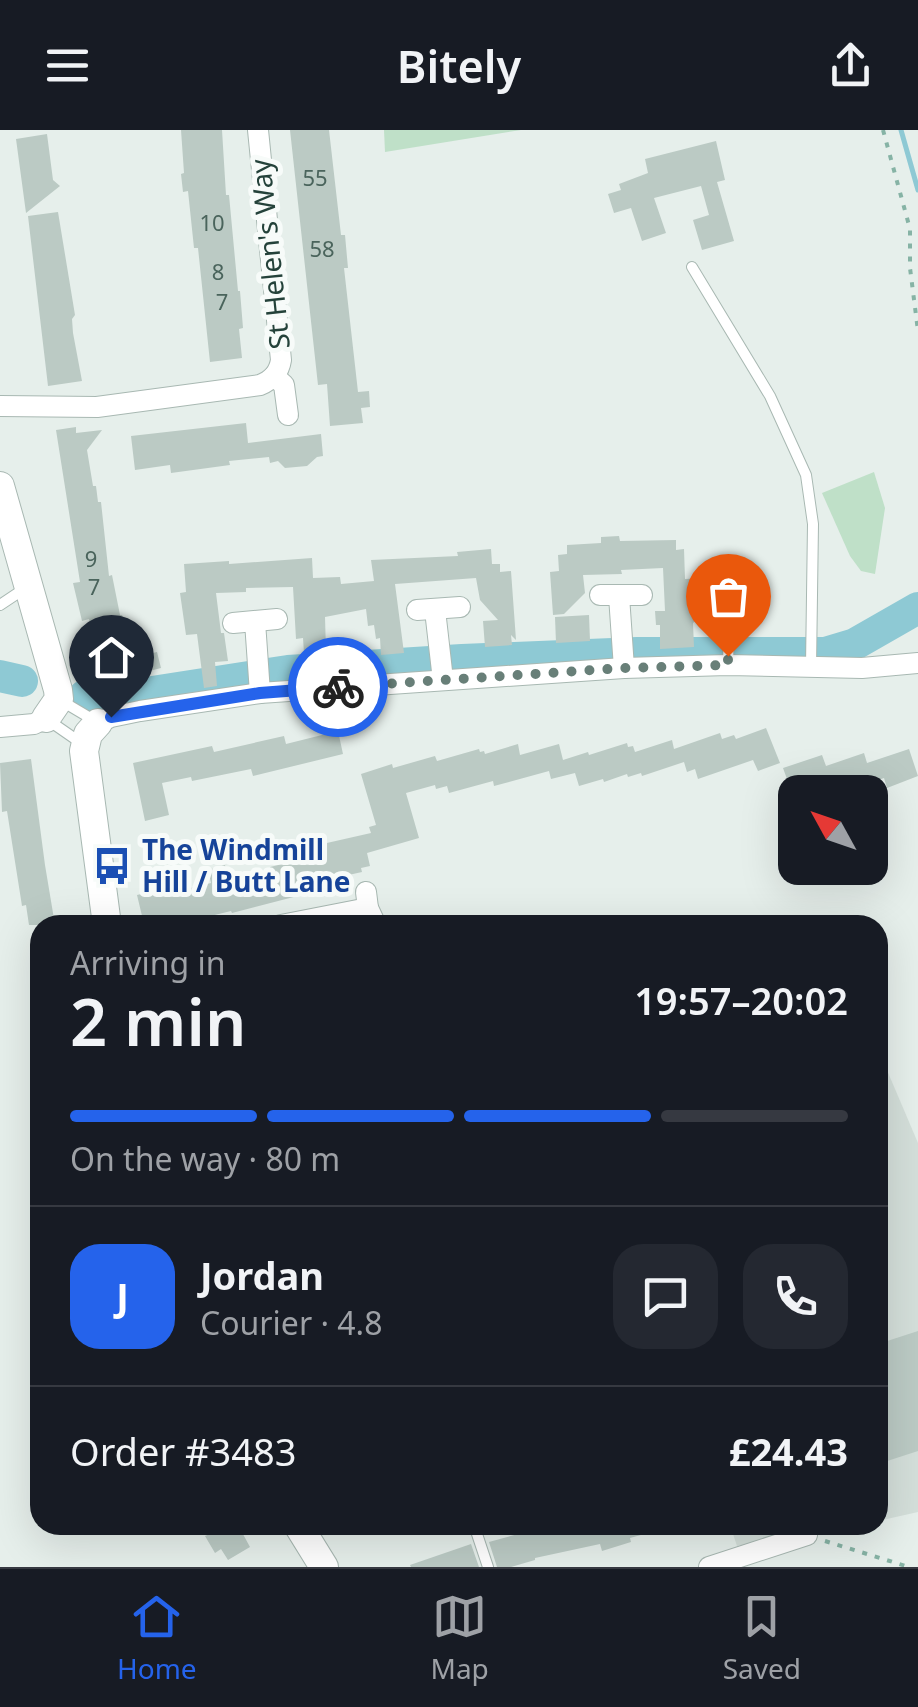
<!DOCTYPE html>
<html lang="en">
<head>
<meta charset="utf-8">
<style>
	:root { --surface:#171b24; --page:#242831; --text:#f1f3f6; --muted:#9ea1a6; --line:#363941; --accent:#2563eb }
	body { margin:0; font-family:"Noto Sans",sans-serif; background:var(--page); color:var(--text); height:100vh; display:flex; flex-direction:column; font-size:38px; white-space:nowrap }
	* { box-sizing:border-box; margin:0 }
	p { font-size:32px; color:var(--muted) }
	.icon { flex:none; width:55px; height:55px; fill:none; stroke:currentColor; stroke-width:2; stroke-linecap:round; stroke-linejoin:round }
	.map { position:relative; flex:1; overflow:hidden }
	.panel { position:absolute; left:30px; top:785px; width:858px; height:620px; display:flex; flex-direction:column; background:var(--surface); border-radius:30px; box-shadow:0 10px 40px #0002 }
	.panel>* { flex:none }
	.needle { width:65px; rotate:310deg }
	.fabs { position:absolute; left:778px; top:645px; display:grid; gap:20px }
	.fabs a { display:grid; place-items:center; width:110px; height:110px; border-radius:20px; background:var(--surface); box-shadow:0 10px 40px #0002; font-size:50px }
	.pin { position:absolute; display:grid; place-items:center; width:85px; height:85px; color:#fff; margin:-102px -42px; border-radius:50% 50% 50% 0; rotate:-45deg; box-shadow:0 0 10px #0007 }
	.pin .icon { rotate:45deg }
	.courier { position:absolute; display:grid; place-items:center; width:100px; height:100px; margin:-50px; border:8px solid #2563eb; border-radius:50%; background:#fff; color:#222; box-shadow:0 2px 12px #0007 }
	.head em { font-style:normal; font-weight:600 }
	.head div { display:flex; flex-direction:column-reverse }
	.head { display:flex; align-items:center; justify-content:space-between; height:170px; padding:0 40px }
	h1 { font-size:65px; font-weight:600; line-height:75px }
	.bar { display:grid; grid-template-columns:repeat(4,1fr); gap:15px 10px; align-content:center; height:120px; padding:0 40px }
	.bar i { height:12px; border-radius:8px; background:var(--line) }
	.bar .on { background:var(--accent) }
	.bar p { grid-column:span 4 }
	.line { display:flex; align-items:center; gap:25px; padding:0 40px; border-top:2px solid var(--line) }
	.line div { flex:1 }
	.round { display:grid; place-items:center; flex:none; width:105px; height:105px; border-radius:30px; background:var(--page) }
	header { display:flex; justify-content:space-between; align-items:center; height:130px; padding:0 40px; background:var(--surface); font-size:45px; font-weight:600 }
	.menu { display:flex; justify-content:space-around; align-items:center; height:140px; border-top:2px solid var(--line); background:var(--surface); font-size:28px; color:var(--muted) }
	.menu a { display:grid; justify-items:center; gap:5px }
	.menu .on { color:var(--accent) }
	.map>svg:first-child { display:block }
	.built { fill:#d4dfda }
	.green { fill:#bfe0c8 }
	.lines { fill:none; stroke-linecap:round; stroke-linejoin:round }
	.stream { stroke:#8ec9d4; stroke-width:5 }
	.river { stroke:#8ec9d4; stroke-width:32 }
	.building { fill:#bbcac4 }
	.service-casing { stroke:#a8b8b2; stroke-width:12 }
	.minor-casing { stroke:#a8b8b2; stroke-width:22 }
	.tertiary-casing { stroke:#a8b8b2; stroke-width:30 }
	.path { stroke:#86b3a5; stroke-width:4; stroke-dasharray:5 8; stroke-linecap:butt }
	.service { stroke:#fff; stroke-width:10 }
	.minor { stroke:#fff; stroke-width:20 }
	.tertiary { stroke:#fff; stroke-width:28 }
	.done { stroke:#687f78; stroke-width:10; stroke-dasharray:0 18 }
	.route { stroke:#2563eb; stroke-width:12 }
	.labels { text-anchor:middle; stroke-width:10; stroke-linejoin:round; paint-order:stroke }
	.number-label { font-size:22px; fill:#4a645c }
	.street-label { font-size:28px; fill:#24423a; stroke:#f7fbf9 }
	.transit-label { font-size:28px; font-weight:bold; fill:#164399; stroke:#f7fbf9; text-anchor:start }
</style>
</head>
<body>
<header><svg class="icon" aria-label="menu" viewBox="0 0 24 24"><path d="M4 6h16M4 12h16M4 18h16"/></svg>Bitely<svg class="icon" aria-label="share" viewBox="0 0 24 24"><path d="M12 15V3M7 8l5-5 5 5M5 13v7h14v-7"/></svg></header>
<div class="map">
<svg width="918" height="1437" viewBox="0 0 918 1437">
	<rect width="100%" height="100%" fill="#e6efeb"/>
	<g class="built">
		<path d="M878,919L918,1013V1382L878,1391Z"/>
		<path d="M730,1395H857L737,1416Z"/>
	</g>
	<g class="green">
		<path d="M384,0H521L385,22Z"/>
		<path d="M874,342L885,378L875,444L861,441L850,426L822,363Z"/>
	</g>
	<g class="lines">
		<path class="stream" d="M901,0L918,60"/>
		<g class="river">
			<path d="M0,546L22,551"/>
			<path d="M84,566L120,567L288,541L462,530L637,523H825L855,514L918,478"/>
		</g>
	</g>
	<g class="building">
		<path d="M181,0H222L226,65H229L238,161H240L243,198L239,199L242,228L210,232L198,118H194L188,61L183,62L181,44L184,43Z"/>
		<path d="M290,0H329L341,105H345L348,138H344L358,262L369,261L370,277L361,278L363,293L330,296L327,254L318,255Z"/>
		<path d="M47,4L53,50L60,56L26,83L16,9Z"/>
		<path d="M716,11L725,50L717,52L734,111L702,120L693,90L709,85L701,56L654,68L666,103L642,111L631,78L614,83L608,64L621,60L619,54L648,43L645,29Z"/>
		<path d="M58,82L75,185L72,189L73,203L82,251L48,256L28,86Z"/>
		<path d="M246,293L248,313L321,304L323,326L317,327L307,336L285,338L278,331L270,333L269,327L229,331L230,335L171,343L170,335L135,340L131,306Z"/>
		<path d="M76,297V303L102,300L87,320L93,356H96L98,372H101L109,446L112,445L120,485H122L125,493L128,492L136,527L157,522L161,538L103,553L89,489L82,491L73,453L80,452L56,300Z"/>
		<path d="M619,406L620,411L676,410V420L684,419L685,449L704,448L692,479L711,477L693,493L694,517L660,519V495H656L655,481H665L663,438L621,440L622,444L583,445L585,463L564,484L553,485L550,442L559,441L558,425L567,424V415L601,413V407Z"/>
		<path d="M491,419L492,434H500V442L511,441L516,510L511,505L512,515L485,517L483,491L498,490L480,470L476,448L395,454L404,523L381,525L380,508L376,509L374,495L368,496L366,479L325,487L326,521L304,523L303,508L296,509L293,457L246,458V462L216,463L221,503H224L228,531L215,532L217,556L204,558L197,504L186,505L180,463L186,462L184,434L229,431V434L312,428L313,448L340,447L341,454L374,451L371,430L458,426L457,422Z"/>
		<path d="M589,485L590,511L556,513L555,487Z"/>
		<path d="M766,598L780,633L758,641L753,630L698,649L695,639L687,642L684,632L642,646L641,643L628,647L627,644L604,652L603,649L579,656L575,643L551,649L549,641L494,656L493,651L449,663L447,656L436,659L435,655L406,663L419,708L367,723L370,736L361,738L362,742L326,750L328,756L312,760L313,762L232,783L231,781L178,794L176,786L152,792L151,788L143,790L137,765L164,759L165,764L211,753L208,740L225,735L229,752L271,740L270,737L320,725L318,715L371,703L369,697L376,695L361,644L392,634L393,638L435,626L437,631L479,619L480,622L484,621L485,624L518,614L520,625L559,614L563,630L588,622L589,625L627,613L628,617L633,616L635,622L672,610L674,619L720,603L722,609L734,605L736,609Z"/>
		<path d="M338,601L343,624L253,646L251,639L192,651L191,647L162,653L169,685L145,691L133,633L212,616L214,622L284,606L286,614Z"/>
		<path d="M909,619L918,646L887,658L884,648L843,662L839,651L801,662L799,657L791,660L783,638L822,625L826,636L864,623L867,633Z"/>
		<path d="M31,629L45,735L55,795H29L26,775L22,776L7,681L2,682L0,633Z"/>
		<path d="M918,1201V1321L878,1334V1214Z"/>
		<path d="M211,1395H238L250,1417L228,1430L221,1419L215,1423L205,1406L214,1402Z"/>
		<path d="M550,1395H577L578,1401L598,1395H659V1400L630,1408L631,1412L602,1421L600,1414L535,1428V1430L511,1437H497L489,1412Z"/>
		<path d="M471,1414L479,1437H411L410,1435Z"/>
	</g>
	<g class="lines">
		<g class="service-casing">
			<g id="service">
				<path d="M692,137L770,266L806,345L813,394L811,536"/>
				<path d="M0,475L24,459"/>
				<path d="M728,535L729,496"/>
				<path d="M60,570L97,592"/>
				<path d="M48,590L84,615"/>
				<path d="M474,1395L488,1437"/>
			</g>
		</g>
		<g class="minor-casing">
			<g id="minor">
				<path d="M274,246L284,255L288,285"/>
				<path d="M0,276L97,277L260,255C272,250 279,243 281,230L258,0"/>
				<path d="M600,465H642"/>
				<path d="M619,466L624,538"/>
				<path d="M417,480L460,477"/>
				<path d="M435,480L443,550"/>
				<path d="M255,492L260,563"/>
				<path d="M233,493L277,489"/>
				<path d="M98,593L111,587L140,581L260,563L624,538L728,535L862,538L918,533"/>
				<path d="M0,597L34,594L46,588"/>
				<path d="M366,762L368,778L376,795"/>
				<path d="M281,795L368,778"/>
				<path d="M709,1437L807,1405"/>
			</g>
		</g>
		<g class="tertiary-casing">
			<g id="tertiary">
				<path d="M0,356L58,560L59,569L46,588"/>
				<path d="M98,593L88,604L84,621L107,795"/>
				<path d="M298,1395L324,1437"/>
			</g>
		</g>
		<g class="path">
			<path d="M883,0L910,99V138L918,201"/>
			<path d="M825,1411L909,1437"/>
		</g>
		<use href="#service" class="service"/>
		<use href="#minor" class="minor"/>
		<use href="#tertiary" class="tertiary"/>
	</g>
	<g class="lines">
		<path class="done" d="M338,557L624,538L728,535V526"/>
		<path class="route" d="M111,587L260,563L338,557"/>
	</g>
	<defs>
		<g id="bus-bare" transform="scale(3)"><path d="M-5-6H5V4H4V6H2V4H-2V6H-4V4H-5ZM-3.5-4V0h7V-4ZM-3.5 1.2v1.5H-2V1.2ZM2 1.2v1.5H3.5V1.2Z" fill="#1a4fb4" stroke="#f7fbf9" stroke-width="2.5" paint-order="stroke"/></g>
	</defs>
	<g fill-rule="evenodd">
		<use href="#bus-bare" x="112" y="736"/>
	</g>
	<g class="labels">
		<g class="number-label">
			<text x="315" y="56">55</text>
			<text x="212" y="101">10</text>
			<text x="322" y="127">58</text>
			<text x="218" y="150">8</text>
			<text x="222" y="180">7</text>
			<text x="91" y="437">9</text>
			<text x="94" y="465">7</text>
		</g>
		<g class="street-label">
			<text transform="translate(270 124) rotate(-96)" y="10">St Helen's Way</text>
		</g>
		<g class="transit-label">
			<text x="142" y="730">The Windmill<tspan x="142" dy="32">Hill / Butt Lane</tspan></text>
		</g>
	</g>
</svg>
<div class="fabs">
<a><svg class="needle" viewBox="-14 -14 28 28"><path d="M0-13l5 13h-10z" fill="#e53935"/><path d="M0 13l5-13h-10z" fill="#9ea1a6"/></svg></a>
</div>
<div class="pin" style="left:728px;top:526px;background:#ea580c"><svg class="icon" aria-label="bag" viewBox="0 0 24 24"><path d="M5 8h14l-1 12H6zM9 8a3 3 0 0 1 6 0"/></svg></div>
<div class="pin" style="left:111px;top:587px;background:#1f2937"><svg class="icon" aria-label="home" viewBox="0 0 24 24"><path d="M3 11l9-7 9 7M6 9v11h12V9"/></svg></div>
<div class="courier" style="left:338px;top:557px"><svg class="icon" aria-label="bike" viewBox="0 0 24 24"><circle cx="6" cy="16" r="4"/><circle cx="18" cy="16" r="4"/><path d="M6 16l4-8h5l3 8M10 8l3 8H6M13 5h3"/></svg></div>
<section class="panel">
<div class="head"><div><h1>2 min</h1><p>Arriving in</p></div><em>19:57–20:02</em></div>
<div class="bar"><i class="on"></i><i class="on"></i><i class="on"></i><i></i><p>On the way · 80 m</p></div>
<div class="line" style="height:180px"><b class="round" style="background:var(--accent);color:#fff">J</b><div><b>Jordan</b><p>Courier · 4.8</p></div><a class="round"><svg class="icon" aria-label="chat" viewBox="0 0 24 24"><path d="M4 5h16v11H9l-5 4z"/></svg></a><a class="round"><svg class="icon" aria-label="phone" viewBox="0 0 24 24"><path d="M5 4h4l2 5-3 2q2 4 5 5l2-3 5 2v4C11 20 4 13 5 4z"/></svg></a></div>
<div class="line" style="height:130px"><div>Order #3483</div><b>£24.43</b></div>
</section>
</div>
<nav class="menu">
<a class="on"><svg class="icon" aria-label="home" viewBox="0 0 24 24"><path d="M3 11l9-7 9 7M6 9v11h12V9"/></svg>Home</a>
<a><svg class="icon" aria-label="map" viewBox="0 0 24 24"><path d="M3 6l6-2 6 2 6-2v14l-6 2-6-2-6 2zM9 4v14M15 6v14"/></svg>Map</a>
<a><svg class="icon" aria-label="saved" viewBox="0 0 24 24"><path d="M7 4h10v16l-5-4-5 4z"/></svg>Saved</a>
</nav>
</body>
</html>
